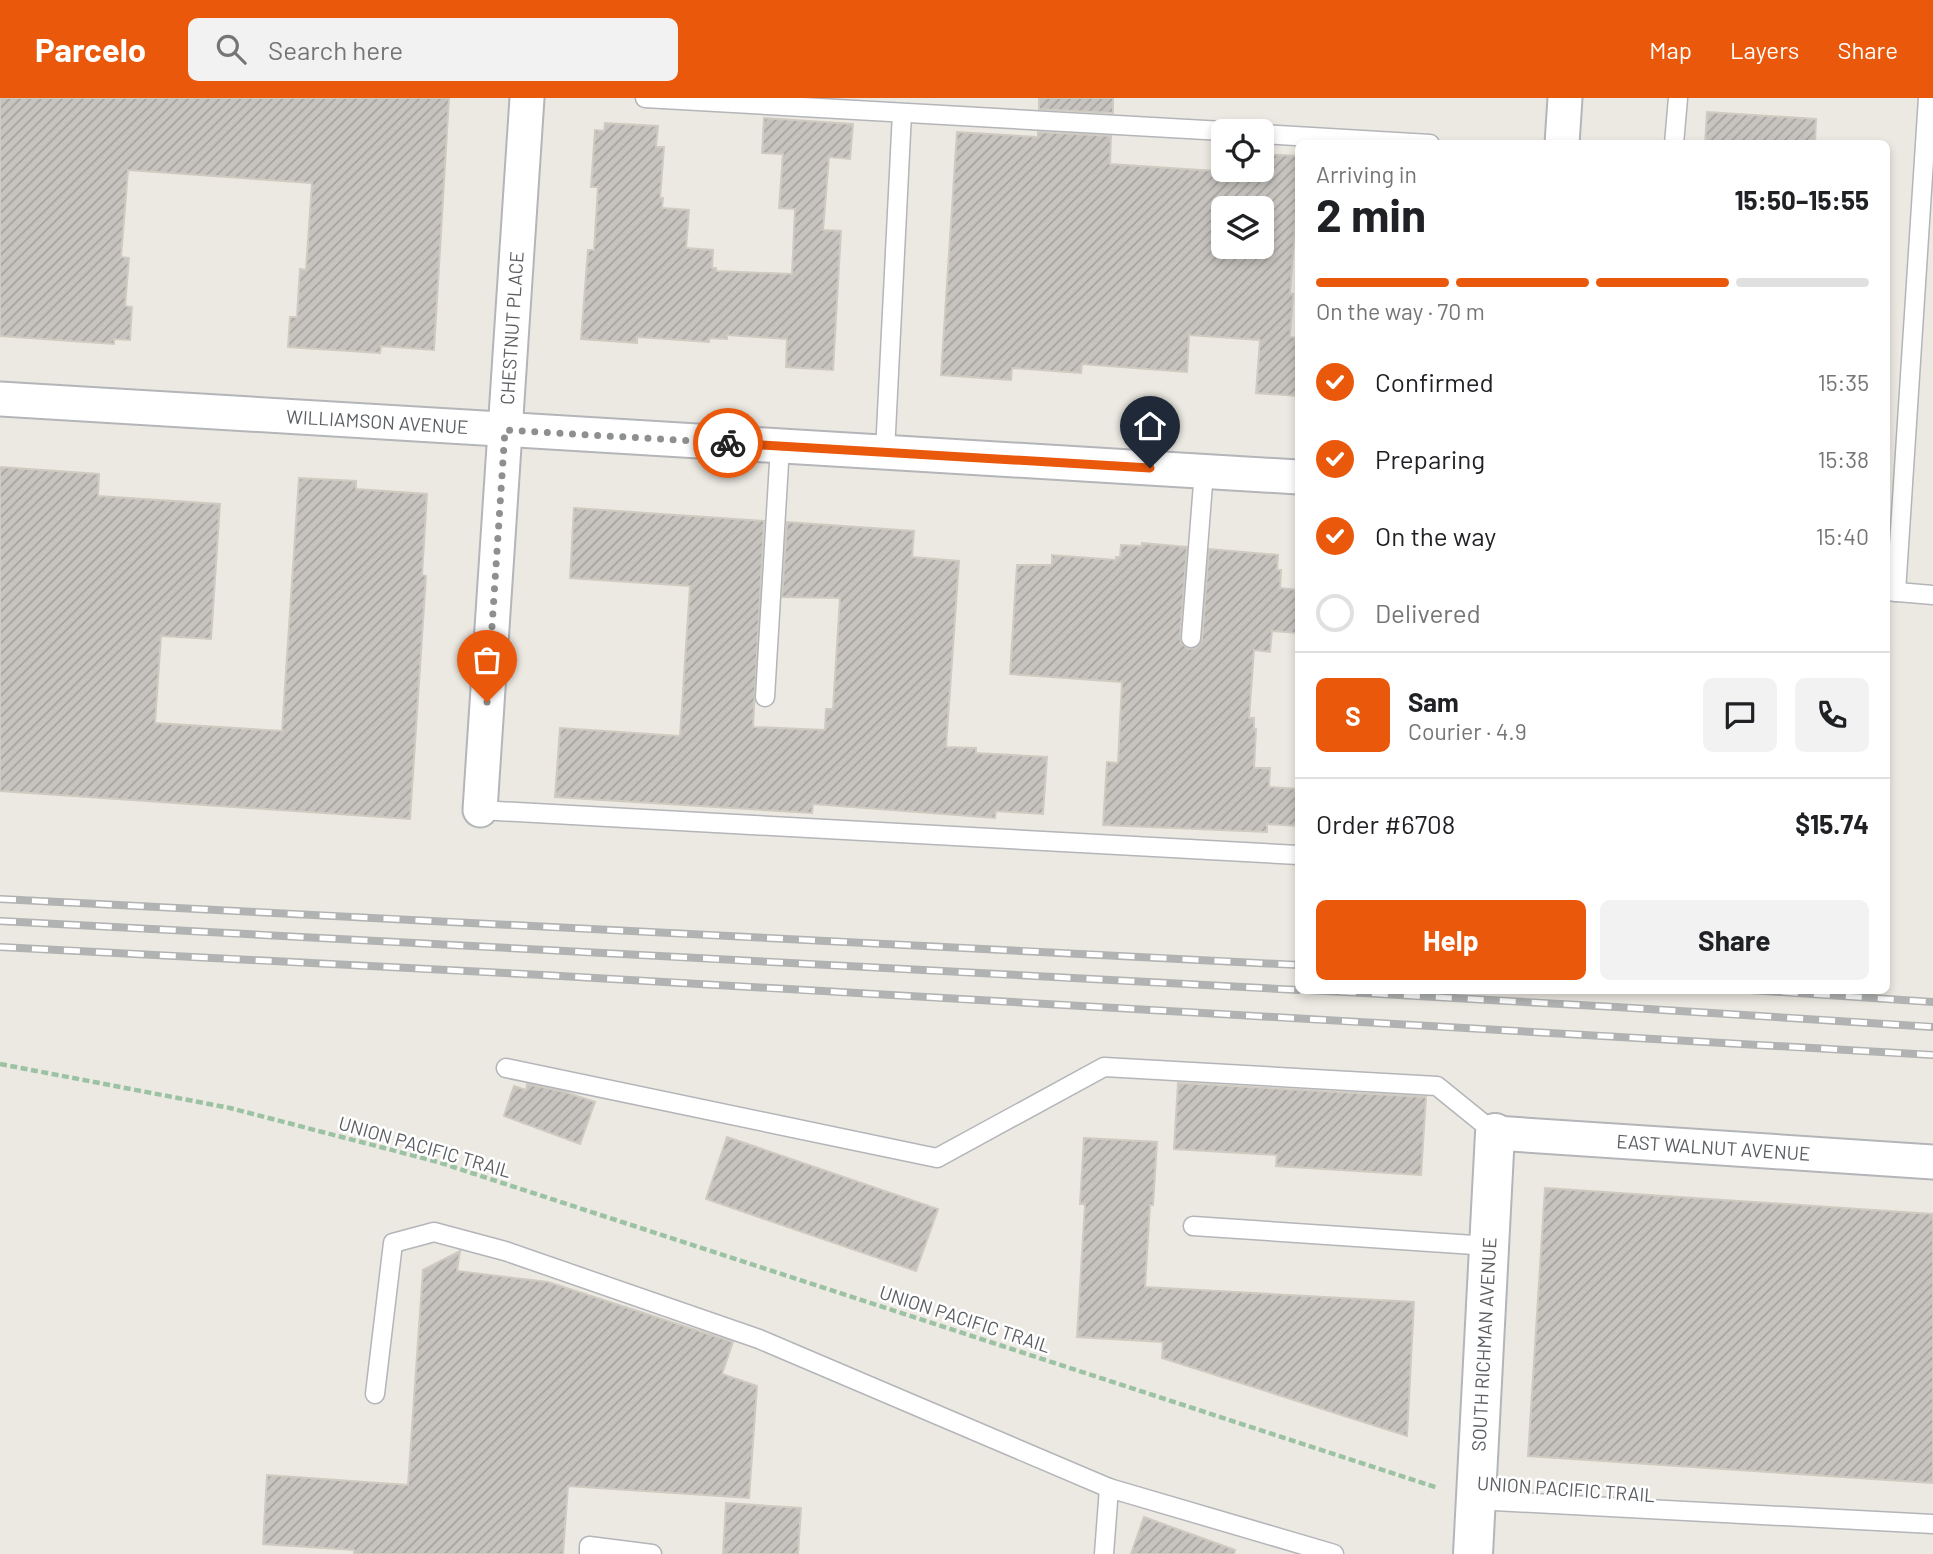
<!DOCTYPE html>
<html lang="en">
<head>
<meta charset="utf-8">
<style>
	:root { --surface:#fff; --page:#f2f2f2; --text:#202124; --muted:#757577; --line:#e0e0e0; --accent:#ea580c }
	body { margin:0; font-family:Barlow,sans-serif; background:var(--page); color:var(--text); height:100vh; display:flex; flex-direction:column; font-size:26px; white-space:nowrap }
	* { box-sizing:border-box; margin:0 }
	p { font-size:23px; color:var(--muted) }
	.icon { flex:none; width:38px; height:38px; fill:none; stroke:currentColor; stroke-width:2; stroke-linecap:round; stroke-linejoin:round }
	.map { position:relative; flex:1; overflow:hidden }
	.panel { position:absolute; left:1295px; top:42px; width:595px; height:854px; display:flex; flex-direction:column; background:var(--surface); border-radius:10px; box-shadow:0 4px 10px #0003 }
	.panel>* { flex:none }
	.controls { position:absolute; left:1211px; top:21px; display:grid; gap:14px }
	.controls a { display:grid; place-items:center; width:63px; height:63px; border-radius:10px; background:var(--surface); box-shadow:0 4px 10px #0003; font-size:35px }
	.pin { position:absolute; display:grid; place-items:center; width:60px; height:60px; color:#fff; margin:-72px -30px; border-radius:50% 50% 50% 0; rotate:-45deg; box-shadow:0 0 7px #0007 }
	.pin .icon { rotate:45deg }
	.courier { position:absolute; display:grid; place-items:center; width:70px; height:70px; margin:-35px; border:5px solid #ea580c; border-radius:50%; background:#fff; color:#222; box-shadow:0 2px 9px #0007 }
	.summary em { font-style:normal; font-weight:700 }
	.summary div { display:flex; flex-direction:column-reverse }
	.summary { display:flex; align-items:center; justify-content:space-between; height:119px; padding:0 21px }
	h1 { font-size:46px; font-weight:700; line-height:52px }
	.bar { display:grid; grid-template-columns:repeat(4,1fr); gap:10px 7px; align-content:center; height:84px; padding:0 21px }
	.bar i { height:9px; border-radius:5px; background:var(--line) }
	.bar .active { background:var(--accent) }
	.bar p { grid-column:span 4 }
	.line { display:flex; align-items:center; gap:18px; padding:0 21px; border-top:2px solid var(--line) }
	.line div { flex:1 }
	.round { display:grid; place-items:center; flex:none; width:74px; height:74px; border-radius:10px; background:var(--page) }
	ol { padding:0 21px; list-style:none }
	li { display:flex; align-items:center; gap:21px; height:77px }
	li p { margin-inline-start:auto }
	li .icon { padding:7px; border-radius:50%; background:var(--accent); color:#fff; stroke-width:4 }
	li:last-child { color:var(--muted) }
	li i { width:38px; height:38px; border:4px solid var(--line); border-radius:50% }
	.cta { display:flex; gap:14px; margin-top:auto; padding:14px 21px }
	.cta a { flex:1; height:80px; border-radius:10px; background:var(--accent); color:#fff; font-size:28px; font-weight:700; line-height:80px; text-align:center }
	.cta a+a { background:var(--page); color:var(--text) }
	header { display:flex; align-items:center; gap:42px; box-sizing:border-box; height:98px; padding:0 35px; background:var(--accent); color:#fff }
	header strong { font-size:33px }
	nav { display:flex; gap:38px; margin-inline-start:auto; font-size:24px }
	.search { width:490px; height:63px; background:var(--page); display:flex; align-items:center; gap:18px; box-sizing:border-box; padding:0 24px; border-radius:10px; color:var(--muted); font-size:26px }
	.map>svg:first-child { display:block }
	.building { fill:url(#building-hatch); stroke:#d0cbc1; stroke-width:2; fill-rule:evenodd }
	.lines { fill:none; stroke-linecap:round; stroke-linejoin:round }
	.lane-casing { stroke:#b3b5b9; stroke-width:21 }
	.street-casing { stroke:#b3b5b9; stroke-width:37 }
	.secondary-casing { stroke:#b2b5b9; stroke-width:42 }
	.path { stroke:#9bc2a3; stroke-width:4.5; stroke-dasharray:7 3.5; stroke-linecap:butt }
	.lane { stroke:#fff; stroke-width:18 }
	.street { stroke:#fff; stroke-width:33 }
	.secondary { stroke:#fff; stroke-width:38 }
	.rail-casing { stroke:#b1b2b2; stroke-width:8 }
	.rail { stroke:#fff; stroke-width:5; stroke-dasharray:16; stroke-linecap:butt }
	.done { stroke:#8e8f8f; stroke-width:7; stroke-dasharray:0 12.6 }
	.route { stroke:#ea580c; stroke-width:9 }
	.labels { text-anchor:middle; stroke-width:5; stroke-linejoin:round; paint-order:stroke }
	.street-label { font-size:19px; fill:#5b5e62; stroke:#fff }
</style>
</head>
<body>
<header>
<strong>Parcelo</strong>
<div class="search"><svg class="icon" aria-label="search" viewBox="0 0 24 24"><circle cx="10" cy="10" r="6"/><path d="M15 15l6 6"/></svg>Search here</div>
<nav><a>Map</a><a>Layers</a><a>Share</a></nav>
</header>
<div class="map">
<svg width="1933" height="1456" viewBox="0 0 1933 1456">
	<defs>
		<pattern id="building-hatch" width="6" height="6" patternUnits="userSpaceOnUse" patternTransform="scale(1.75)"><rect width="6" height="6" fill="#c7c4c0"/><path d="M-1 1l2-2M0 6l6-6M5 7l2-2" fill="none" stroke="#a5a29f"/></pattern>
	</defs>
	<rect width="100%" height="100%" fill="#ece9e2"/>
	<g class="building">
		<path d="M0,0H449L434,252L381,248L380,255L288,249L290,219H297L300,171L306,172L312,85L128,72L121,159L129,160L125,208L132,209L130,242L114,241V246L0,238Z"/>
		<path d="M1039,0H1113V15L1039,11Z"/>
		<path d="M1707,14L1816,21L1815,46H1705Z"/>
		<path d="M764,20L853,26L850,61L829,59L823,132L841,133L833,272L786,269L787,241L727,237V241L709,240V244L637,239V245L581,241L588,152H594L598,89H591L595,32L604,33L605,25L658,28L656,49H664L660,100H663L662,110L689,112L686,150L713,152L712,170H716V173L792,176L795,111L779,110L783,56L762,55Z"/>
		<path d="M957,34L1038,39V34L1111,38L1110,66L1231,74V72H1262V56L1298,58V100H1297L1290,196H1293L1290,239L1298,240L1297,298L1256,295L1260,242L1189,237L1187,274L1082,266L1081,275L1012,270L1011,282L941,277ZM1223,110H1262V149H1223Z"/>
		<path d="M0,369L99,376L98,398L220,406L211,541L161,538L155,625L282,633L299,380L356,383V391L427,396L422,477L426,478L410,721L0,693Z"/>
		<path d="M574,410L764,423L753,629L825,632L826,611H833L840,500L782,499L787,424L914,433L912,459L959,463L946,649L976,650V655L1047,659L1043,716L996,713L995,720L813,706L812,715L555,699L560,630L680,638L690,488L570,480Z"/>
		<path d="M1142,445L1187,449L1180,539L1181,545L1189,551L1196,550L1202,541L1209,451L1278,457L1277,472H1281L1280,490L1298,492V535L1272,533L1270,554L1254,552L1249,620H1254V631H1256L1254,670H1270L1269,689L1298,691V728L1267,726V734L1103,727L1107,664L1118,665L1122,584L1010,576L1017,467H1052V457L1116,462V459H1120L1121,447L1142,448Z"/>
		<path d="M1178,985L1426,999L1421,1077L1276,1068L1277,1057L1174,1051Z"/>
		<path d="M527,986L565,994L595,1004L580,1046L504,1018L514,988L526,992Z"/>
		<path d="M727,1039L938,1111L916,1173L706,1101Z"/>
		<path d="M1084,1040L1157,1044L1153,1107H1150L1145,1189L1414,1204L1407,1338L1162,1260L1163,1244L1077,1239L1085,1106H1080Z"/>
		<path d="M1545,1090L1933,1116V1385L1528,1358Z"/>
		<path d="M460,1153L457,1173L548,1184L733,1244L722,1276L757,1288L749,1400L568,1388L563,1456H354V1452L263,1446L267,1377L408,1387L423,1172Z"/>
		<path d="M726,1405L801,1410L798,1456H723Z"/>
		<path d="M1144,1419L1235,1452L1234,1456H1131Z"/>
	</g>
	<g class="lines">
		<g class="lane-casing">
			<g id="lane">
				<path d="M645,0L1223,33"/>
				<path d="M1262,36L1430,46"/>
				<path d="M1674,46L1678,0"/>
				<path d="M885,354L902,15"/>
				<path d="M1886,493L1933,497"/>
				<path d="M1896,494L1928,0"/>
				<path d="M1191,540L1204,373"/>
				<path d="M765,599L780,348"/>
				<path d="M480,712L1298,757"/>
				<path d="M506,970L937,1060L1104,969L1437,988L1495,1035"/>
				<path d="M1193,1128L1489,1148"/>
				<path d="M375,1296L393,1145L434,1134L505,1153L759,1241L1109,1390L1334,1456"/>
				<path d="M1476,1402L1933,1426"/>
				<path d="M589,1456V1448L652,1456"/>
				<path d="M1104,1456L1109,1390"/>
			</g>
		</g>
		<g class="street-casing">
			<g id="street">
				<path d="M1562,46L1565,0"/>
				<path id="s1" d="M0,301L1298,379"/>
				<path id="s2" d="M480,712L527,0"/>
				<path id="s3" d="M1495,1035L1933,1064"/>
			</g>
		</g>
		<g class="secondary-casing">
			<g id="secondary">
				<path id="s4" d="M1473,1456L1495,1035"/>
			</g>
		</g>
		<path class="path" d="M0,966L230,1010L438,1064L1438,1390"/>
		<use href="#lane" class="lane"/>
		<use href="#street" class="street"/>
		<use href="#secondary" class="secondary"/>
		<g class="rail-casing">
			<g id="rail">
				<path d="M0,801L1298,867"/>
				<path d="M0,823L1298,892"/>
				<path d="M0,849L543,877L1933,957"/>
				<path d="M1308,892L1616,909L1933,929"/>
				<path d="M1750,892L1933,904"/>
			</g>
		</g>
		<use href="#rail" class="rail"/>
	</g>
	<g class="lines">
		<path class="done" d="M487,604L505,332L728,345"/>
		<path class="route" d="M728,345L1150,370"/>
	</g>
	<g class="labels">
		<g class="street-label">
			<text dy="7" stroke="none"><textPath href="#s2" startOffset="483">CHESTNUT PLACE</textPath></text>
			<text dy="7" stroke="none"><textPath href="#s1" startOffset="378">WILLIAMSON AVENUE</textPath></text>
			<text transform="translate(425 1049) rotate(16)" y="7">UNION PACIFIC TRAIL</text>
			<text dy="7" stroke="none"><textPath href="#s3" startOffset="219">EAST WALNUT AVENUE</textPath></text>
			<text transform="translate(965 1221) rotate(18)" y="7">UNION PACIFIC TRAIL</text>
			<text dy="7" stroke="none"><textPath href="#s4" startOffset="210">SOUTH RICHMAN AVENUE</textPath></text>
			<text transform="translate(1566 1391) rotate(4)" y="7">UNION PACIFIC TRAIL</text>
		</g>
	</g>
</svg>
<div class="controls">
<a><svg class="icon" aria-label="locate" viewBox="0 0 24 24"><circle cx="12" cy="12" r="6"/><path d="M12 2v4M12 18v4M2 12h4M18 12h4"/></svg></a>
<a><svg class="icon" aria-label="layers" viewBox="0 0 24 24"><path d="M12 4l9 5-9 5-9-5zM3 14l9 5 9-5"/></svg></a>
</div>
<div class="pin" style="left:487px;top:604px;background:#ea580c"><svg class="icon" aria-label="bag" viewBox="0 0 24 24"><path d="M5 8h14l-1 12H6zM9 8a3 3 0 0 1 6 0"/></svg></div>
<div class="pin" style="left:1150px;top:370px;background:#1f2937"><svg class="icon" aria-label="home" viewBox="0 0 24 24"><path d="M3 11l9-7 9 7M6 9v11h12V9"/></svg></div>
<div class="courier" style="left:728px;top:345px"><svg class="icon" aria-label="bike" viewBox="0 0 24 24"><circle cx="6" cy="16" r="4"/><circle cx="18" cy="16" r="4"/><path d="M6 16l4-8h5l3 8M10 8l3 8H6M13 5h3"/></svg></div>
<section class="panel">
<div class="summary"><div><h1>2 min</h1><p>Arriving in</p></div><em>15:50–15:55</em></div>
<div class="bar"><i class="active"></i><i class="active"></i><i class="active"></i><i></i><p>On the way · 70 m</p></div>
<ol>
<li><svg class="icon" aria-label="check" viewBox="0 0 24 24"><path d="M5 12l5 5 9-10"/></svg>Confirmed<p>15:35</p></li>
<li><svg class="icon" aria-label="check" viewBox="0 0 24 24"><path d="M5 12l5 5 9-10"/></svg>Preparing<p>15:38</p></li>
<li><svg class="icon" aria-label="check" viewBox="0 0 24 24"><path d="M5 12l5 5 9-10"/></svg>On the way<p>15:40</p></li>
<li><i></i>Delivered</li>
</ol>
<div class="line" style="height:126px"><b class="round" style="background:var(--accent);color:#fff">S</b><div><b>Sam</b><p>Courier · 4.9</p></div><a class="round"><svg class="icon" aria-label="chat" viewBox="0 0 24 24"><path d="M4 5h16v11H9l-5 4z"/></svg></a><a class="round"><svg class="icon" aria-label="phone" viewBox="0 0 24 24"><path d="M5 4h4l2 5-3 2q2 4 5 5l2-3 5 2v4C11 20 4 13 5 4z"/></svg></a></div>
<div class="line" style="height:91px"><div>Order #6708</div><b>$15.74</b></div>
<div class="cta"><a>Help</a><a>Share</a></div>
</section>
</div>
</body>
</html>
